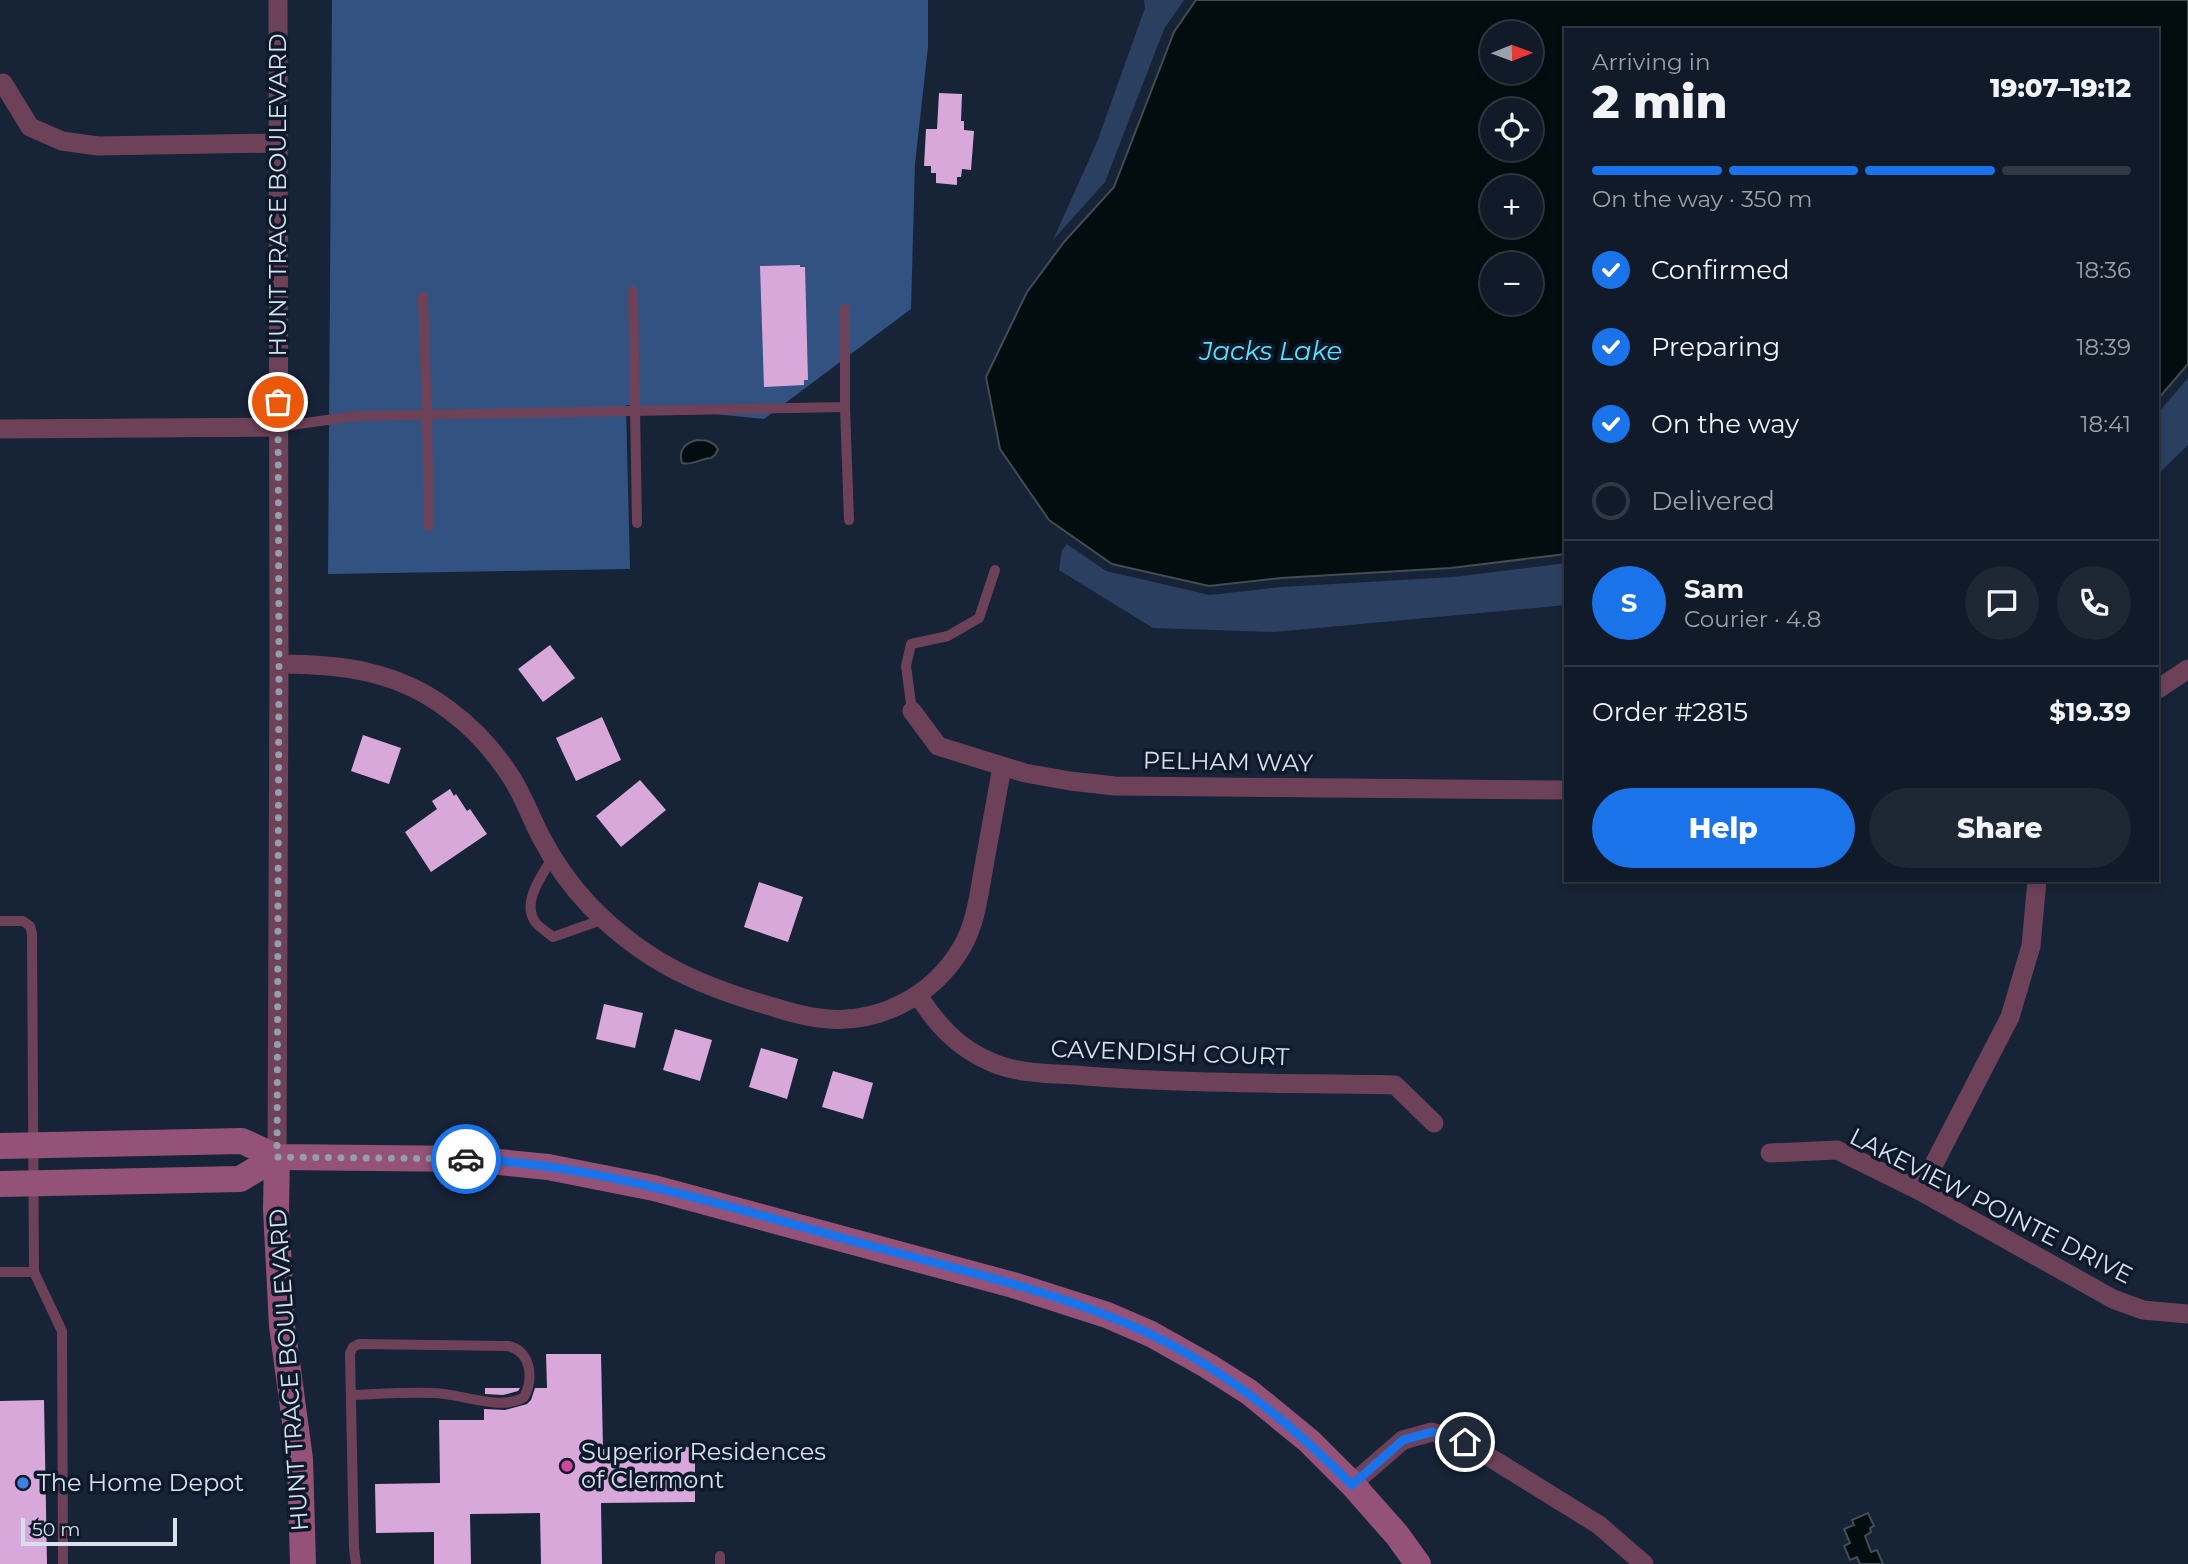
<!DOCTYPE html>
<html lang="en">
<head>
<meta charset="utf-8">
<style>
	:root { --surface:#111a28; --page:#1e2734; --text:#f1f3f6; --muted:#9ca1a8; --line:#303845; --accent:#1a73e8 }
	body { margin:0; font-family:Montserrat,sans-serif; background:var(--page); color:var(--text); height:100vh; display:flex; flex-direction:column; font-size:26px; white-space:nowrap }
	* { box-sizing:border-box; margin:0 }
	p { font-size:23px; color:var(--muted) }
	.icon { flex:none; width:38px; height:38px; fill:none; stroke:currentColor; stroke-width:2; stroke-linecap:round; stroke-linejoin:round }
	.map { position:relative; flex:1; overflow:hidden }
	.drawer { position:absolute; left:1564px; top:28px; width:595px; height:854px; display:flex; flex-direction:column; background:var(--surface); border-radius:0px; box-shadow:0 4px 10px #0003,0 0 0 2px var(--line) }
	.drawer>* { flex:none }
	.needle { width:46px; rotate:89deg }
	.tools { position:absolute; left:1480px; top:21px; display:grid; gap:14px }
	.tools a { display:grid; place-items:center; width:63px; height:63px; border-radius:50%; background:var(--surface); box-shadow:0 4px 10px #0003,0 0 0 2px var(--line); font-size:35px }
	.scale { position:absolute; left:21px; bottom:18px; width:156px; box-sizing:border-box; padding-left:7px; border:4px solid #d7e0ec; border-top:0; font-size:19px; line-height:24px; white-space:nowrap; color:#d7e0ec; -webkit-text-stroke:5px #0e1a2c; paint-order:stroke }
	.pin { position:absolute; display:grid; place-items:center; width:60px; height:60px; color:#fff; margin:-30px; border:4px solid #fff; border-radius:50%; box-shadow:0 2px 7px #0007 }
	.courier { position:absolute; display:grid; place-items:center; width:70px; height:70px; margin:-35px; border:5px solid #1a73e8; border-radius:50%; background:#fff; color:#222; box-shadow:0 2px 9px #0007 }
	.headline em { font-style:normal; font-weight:800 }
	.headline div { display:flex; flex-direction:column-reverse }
	.headline { display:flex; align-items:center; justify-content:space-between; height:119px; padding:0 28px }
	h1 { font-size:46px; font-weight:800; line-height:52px }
	.bar { display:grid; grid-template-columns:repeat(4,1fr); gap:10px 7px; align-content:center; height:84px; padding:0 28px }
	.bar i { height:9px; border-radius:5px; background:var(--line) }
	.bar .active { background:var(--accent) }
	.bar p { grid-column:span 4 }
	.line { display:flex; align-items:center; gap:18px; padding:0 28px; border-top:2px solid var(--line) }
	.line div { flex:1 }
	.round { display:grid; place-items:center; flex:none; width:74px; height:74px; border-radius:37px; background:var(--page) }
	ol { padding:0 28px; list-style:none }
	li { display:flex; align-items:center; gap:21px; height:77px }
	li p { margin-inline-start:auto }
	li .icon { padding:7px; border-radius:50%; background:var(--accent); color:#fff; stroke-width:4 }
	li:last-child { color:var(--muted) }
	li i { width:38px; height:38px; border:4px solid var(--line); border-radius:50% }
	.action { display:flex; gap:14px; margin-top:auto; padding:14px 28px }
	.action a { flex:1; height:80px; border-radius:42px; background:var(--accent); color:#fff; font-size:28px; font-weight:800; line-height:80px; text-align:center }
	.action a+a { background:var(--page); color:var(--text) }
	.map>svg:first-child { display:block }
	.green { fill:#2b4060 }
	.forest { fill:#325282 }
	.water { fill:#030c0e; stroke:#434c51; stroke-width:2; fill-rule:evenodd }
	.building { fill:#d9a8db }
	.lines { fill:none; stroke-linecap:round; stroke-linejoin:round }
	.lane { stroke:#6d4259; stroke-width:10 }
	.street { stroke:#6d4259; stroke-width:19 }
	.secondary { stroke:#955278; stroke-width:26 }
	.done { stroke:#949eac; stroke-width:7; stroke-dasharray:0 12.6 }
	.route { stroke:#1a73e8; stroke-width:9 }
	.hotel-dot { fill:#d1479c; stroke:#0e1a2c; stroke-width:2.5 }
	.shop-dot { fill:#3f7fe0; stroke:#0e1a2c; stroke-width:2.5 }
	.labels { text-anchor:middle; stroke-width:7; stroke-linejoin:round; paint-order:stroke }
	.street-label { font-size:24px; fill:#d7e0ec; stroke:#0e1a2c }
	.poi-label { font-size:24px; fill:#d7e0ec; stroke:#0e1a2c; text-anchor:start }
	.water-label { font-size:26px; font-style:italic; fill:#5ce2f7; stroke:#0e1a2c }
</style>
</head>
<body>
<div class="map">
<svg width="2188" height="1564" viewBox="0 0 2188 1564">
	<rect width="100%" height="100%" fill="#172336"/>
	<g class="green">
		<path d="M1144,0H1184L1164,29L1105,182L1053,240L1097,142L1145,8Z"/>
		<path d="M2188,378V445L2158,474V413Z"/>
		<path d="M1067,544L1106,571L1210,595L1282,587L1453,577L1566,563V605L1274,632L1153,628L1059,570L1062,550Z"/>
	</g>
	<path class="forest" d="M332,0H928V47L915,164L911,309L764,419L626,405L630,569L328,574Z"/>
	<g class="water">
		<path d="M1196,0H2188V364L2158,399V30H1566V554L1451,568L1281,578L1209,586L1112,564L1049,520L1000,449L986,377L1027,292L1064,242L1114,187L1174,32ZM1493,33H1531V72H1493ZM1493,110H1531V149H1493ZM1493,187H1531V226H1493ZM1493,264H1531V303H1493Z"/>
		<path d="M697,440C706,440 713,441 718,449L715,455L711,458C701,458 692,466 682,463C678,450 685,443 697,440Z"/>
		<path d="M1868,1513L1874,1526L1870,1528L1871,1532L1865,1536L1871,1552L1877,1550L1883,1564H1860L1857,1557L1850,1560L1844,1546L1850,1543L1844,1529L1854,1525L1852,1520Z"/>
	</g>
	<g class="building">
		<path d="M939,93L962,94L961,121H964V130L974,131L971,170L962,169L961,177H957V185L936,183V173H931V166H924L926,129H937Z"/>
		<path d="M800,265V267H805L808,380H804V385L764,387L760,266Z"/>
		<path d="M550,645L575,678L543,702L518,669Z"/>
		<path d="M602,717L621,760L576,781L556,738Z"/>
		<path d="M363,735L401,748L389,784L351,771Z"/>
		<path d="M640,780L666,810L621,847L596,816Z"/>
		<path d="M450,789L454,796L456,794L467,811L470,809L487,834L431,872L405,832L437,809L432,801Z"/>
		<path d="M759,882L803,897L788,942L744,927Z"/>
		<path d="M604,1004L643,1013L635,1048L596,1039Z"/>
		<path d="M675,1029L712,1040L700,1081L663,1070Z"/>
		<path d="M761,1048L798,1059L787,1099L749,1087Z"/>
		<path d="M833,1071L873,1083L863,1119L822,1107Z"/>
		<path d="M546,1354H601L603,1449L695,1447V1502L601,1503L602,1564H541L540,1513L470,1514L471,1564H434V1532L376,1533L375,1484L440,1483L439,1420H484V1409L505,1410L527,1404L531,1400L535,1388H547Z"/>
		<path d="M485,1388H520L518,1391L503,1395L485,1394Z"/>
		<path d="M44,1400L47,1564H0V1401Z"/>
	</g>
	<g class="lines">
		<g class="lane">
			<path d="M633,291L637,523"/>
			<path d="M423,297L427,415L429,526"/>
			<path d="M845,407L849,520"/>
			<path d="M278,427L355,416L845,407V309"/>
			<path d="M912,711L906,666L911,644L948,636L979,618L995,570"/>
			<path d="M553,857C543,874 520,903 536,923C540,928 548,933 553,937L604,919"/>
			<path d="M0,921H23L30,926L32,934L34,1272L62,1331L63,1564"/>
			<path d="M0,1272H34"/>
			<path d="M351,1395C378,1394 406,1392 433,1393C460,1393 501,1412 524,1397C534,1378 531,1351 508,1346L359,1344L353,1347L350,1353L354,1549L356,1564"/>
			<path d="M720,1564V1556"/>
		</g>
		<g class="street">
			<path d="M3,83L30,127L62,141L98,146L278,143"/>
			<path d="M0,429L278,427"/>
			<path d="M279,664C342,664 398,671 449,710C475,729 496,753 513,780C524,798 531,818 541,837C554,862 571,886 590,906C642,959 692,983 763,1004C781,1009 800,1016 819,1018C876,1026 933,997 962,947C976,923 979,894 984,866C990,833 996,800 1002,767"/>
			<path d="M2158,689L2188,669"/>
			<path d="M912,711L938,746L1025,773L1070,781L1115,786L1566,790"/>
			<path d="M918,995C937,1025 958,1048 991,1062C1020,1075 1055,1073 1086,1076C1188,1084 1292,1083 1395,1085L1434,1123"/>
			<path d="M1770,1153L1837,1150L1920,1191L2113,1299L2143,1310L2188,1314"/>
			<path d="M277,1157L279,664L278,0"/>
			<path d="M1920,1191L2010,1017L2031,946L2037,880"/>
			<path d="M1352,1484L1403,1440L1432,1432L1465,1442L1599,1525L1644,1564"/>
		</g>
		<g class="secondary">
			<path d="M0,1146L242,1141L277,1157L469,1159L548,1167L654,1188L1013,1285L1107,1315L1151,1334L1208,1366L1249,1392L1309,1441L1352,1484L1397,1535L1418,1564"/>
			<path d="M277,1157L276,1209L282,1326L300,1459L303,1564"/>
			<path d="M0,1184L240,1179L277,1157"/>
		</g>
	</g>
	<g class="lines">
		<path class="done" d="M278,402L279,664L277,1157L466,1159"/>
		<path class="route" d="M466,1159C601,1164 738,1210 868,1245C960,1270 1064,1293 1150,1334C1227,1371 1292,1424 1352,1485L1403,1440L1432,1432L1465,1442"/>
	</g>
	<circle class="hotel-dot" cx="567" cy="1466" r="7"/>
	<circle class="shop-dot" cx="23" cy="1483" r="7"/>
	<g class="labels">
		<g class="street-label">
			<text transform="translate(278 195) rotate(-90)" y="8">HUNT TRACE BOULEVARD</text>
			<text transform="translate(1228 762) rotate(1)" y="8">PELHAM WAY</text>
			<text transform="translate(1170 1053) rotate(2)" y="8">CAVENDISH COURT</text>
			<text transform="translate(1991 1206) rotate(27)" y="8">LAKEVIEW POINTE DRIVE</text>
			<text transform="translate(289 1370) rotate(-94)" y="8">HUNT TRACE BOULEVARD</text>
		</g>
		<g class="poi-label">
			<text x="581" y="1460">Superior Residences<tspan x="581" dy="28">of Clermont</tspan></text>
			<text x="37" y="1491">The Home Depot</text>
		</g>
		<g class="water-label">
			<text x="1271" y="360">Jacks Lake</text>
		</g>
	</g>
</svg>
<div class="tools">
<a><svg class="needle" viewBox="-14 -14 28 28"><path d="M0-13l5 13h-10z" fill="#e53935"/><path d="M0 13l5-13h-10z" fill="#9ca1a8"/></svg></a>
<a><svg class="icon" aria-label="locate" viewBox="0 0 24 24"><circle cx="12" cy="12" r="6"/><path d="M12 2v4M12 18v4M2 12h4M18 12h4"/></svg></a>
<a>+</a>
<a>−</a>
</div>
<div class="scale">50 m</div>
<div class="pin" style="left:278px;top:402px;background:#ea580c"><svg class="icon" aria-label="bag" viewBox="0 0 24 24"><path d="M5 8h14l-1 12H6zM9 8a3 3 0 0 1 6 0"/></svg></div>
<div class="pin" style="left:1465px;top:1442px;background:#1f2937"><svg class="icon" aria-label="home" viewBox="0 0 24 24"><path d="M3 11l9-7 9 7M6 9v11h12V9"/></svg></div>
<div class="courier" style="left:466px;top:1159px"><svg class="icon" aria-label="car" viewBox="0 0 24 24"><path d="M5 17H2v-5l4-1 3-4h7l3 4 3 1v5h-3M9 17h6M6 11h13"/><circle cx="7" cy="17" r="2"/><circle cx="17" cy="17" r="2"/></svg></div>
<section class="drawer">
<div class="headline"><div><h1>2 min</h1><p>Arriving in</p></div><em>19:07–19:12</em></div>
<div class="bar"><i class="active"></i><i class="active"></i><i class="active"></i><i></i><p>On the way · 350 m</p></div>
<ol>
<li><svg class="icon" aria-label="check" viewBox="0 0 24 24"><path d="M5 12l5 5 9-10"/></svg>Confirmed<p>18:36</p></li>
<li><svg class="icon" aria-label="check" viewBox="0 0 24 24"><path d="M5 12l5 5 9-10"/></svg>Preparing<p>18:39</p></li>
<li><svg class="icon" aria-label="check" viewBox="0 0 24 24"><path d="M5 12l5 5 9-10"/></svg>On the way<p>18:41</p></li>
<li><i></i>Delivered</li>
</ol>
<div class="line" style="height:126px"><b class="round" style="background:var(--accent);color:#fff">S</b><div><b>Sam</b><p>Courier · 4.8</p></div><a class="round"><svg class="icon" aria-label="chat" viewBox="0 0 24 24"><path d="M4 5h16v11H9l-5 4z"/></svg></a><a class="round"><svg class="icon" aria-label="phone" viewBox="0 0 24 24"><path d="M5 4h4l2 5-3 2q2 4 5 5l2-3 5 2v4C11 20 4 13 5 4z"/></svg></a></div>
<div class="line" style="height:91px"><div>Order #2815</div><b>$19.39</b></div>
<div class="action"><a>Help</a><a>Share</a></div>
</section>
</div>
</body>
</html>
